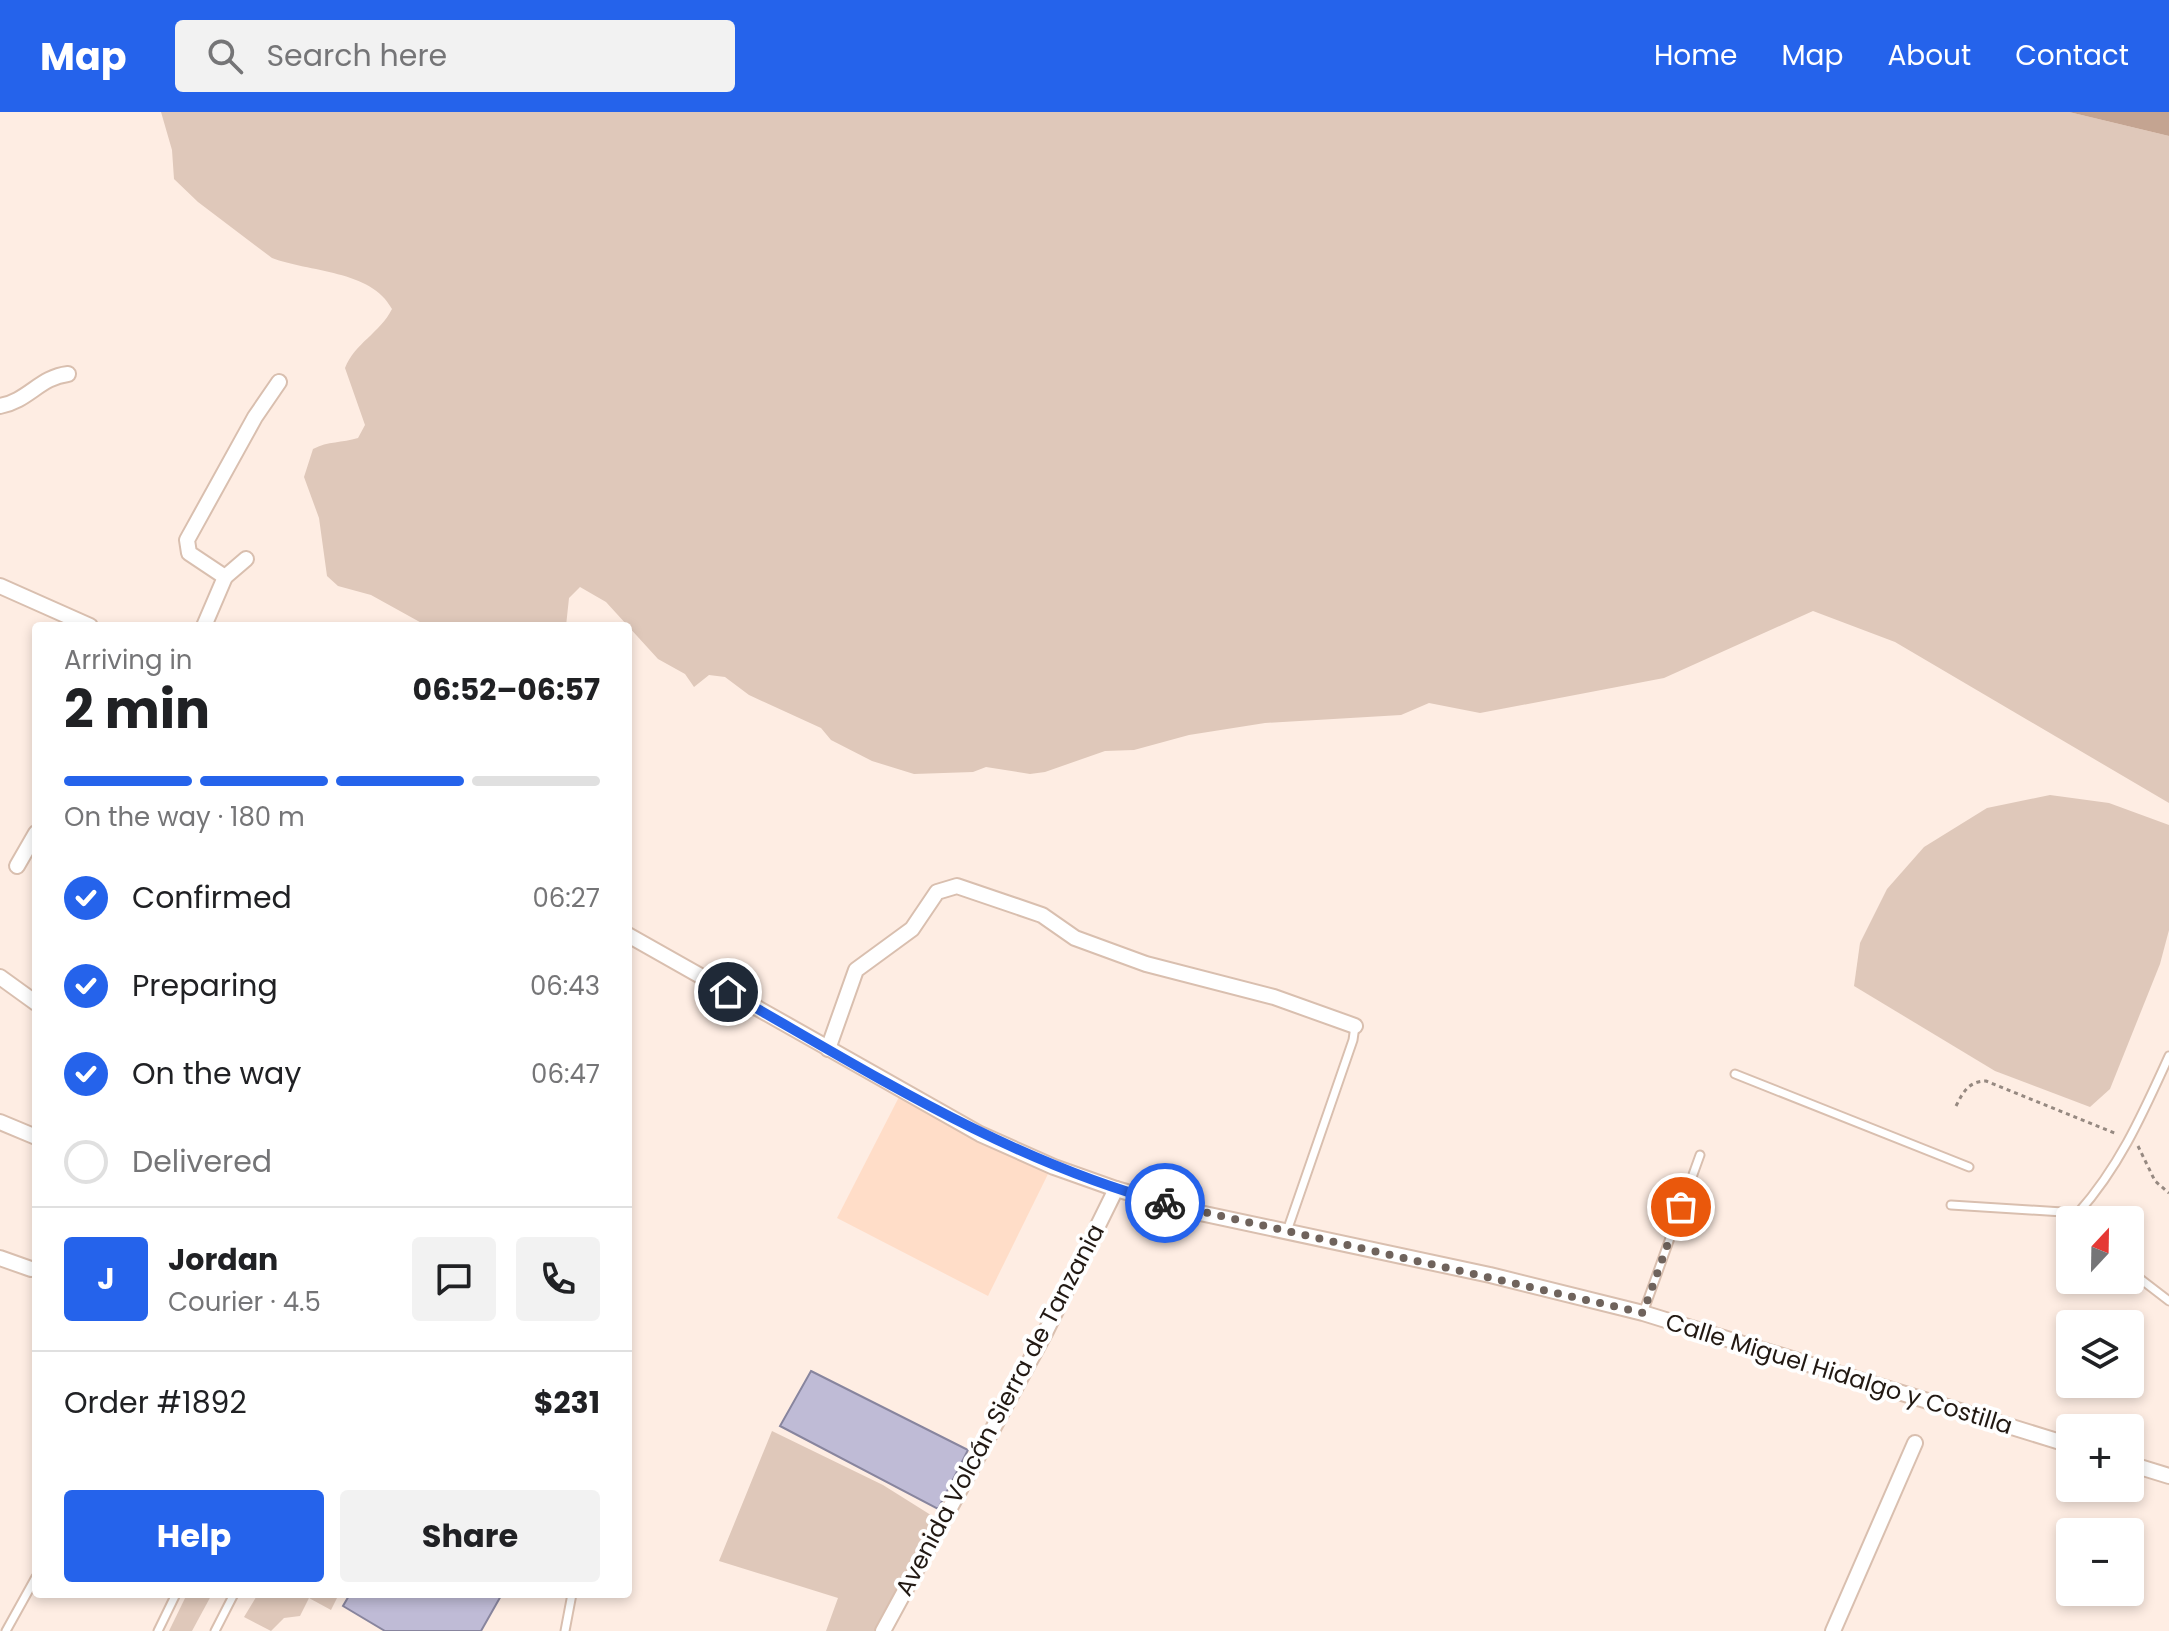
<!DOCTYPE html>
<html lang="en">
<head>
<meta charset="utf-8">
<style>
	:root { --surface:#fff; --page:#f2f2f2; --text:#202124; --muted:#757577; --line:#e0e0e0; --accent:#2563eb }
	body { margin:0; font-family:Poppins,sans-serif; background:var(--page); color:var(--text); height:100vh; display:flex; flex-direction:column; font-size:30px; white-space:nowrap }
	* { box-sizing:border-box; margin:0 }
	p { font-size:26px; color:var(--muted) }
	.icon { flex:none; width:44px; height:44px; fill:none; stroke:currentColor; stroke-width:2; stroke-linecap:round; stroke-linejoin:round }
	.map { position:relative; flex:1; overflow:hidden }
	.panel { position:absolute; left:32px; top:510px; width:600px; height:976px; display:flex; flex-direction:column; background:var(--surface); border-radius:8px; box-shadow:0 4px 12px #0003 }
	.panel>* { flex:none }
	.needle { width:52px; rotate:22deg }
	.tools { position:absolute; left:2056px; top:1094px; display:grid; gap:16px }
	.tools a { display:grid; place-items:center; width:88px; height:88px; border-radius:8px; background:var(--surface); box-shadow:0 4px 12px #0003; font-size:40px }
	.pin { position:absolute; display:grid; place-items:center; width:68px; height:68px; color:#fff; margin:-34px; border:4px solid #fff; border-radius:50%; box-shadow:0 2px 8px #0007 }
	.courier { position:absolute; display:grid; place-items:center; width:80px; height:80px; margin:-40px; border:6px solid #2563eb; border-radius:50%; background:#fff; color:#222; box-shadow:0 2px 10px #0007 }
	.headline em { font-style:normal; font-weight:700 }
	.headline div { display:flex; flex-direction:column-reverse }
	.headline { display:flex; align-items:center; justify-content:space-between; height:136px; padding:0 32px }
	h1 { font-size:52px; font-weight:700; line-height:60px }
	.bar { display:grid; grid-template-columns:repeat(4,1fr); gap:12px 8px; align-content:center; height:96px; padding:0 32px }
	.bar i { height:10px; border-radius:6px; background:var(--line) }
	.bar .active { background:var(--accent) }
	.bar p { grid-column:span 4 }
	.line { display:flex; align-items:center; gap:20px; padding:0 32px; border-top:2px solid var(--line) }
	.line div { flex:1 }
	.round { display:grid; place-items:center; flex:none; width:84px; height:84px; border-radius:8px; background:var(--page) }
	ol { padding:0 32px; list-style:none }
	li { display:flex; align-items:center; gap:24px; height:88px }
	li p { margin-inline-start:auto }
	li .icon { padding:8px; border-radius:50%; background:var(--accent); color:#fff; stroke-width:4 }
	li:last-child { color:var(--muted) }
	li i { width:44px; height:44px; border:4px solid var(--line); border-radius:50% }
	.cta { display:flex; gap:16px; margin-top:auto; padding:16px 32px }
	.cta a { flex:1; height:92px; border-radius:8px; background:var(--accent); color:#fff; font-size:32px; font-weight:700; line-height:92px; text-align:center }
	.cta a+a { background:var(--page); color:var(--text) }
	header { display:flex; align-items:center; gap:48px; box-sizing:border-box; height:112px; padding:0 40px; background:var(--accent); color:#fff }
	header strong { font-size:38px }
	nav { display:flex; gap:44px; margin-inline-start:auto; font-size:28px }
	.search { width:560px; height:72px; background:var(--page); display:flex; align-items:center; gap:20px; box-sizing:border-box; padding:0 28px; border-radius:8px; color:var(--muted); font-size:30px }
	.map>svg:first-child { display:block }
	.built { fill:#ffddc8 }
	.green { fill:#dfc8ba }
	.water { fill:#c4a491 }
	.building { fill:#bfbbd6; stroke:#88859e; stroke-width:2 }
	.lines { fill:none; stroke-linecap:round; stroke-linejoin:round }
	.service-casing { stroke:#d9bfaf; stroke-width:11 }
	.minor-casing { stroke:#d9bfaf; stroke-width:18 }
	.path { stroke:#968981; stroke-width:3; stroke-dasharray:4 4; stroke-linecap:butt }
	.service { stroke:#fff; stroke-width:7 }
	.minor { stroke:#fff; stroke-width:14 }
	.done { stroke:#6f635c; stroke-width:8; stroke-dasharray:0 14.4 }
	.route { stroke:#2563eb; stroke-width:10 }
	.labels { text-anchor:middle; stroke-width:8; stroke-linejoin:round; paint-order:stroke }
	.street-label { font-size:24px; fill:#221913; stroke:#fff }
</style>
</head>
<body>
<header>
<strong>Map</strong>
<div class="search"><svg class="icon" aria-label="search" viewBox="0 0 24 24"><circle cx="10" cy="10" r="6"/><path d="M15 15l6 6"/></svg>Search here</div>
<nav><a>Home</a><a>Map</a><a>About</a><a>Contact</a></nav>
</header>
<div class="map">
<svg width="2169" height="1519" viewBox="0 0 2169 1519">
	<rect width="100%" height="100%" fill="#feede3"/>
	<path class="built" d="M900,983L1048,1062L988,1184L837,1106Z"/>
	<g class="green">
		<path d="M161,0H2069L2169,24V691L1895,530L1813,499L1664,566L1480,601L1429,591L1401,603L1265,611L1189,623L1134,638L1105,639L1045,660L1030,662L986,655L973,660L914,662L872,649L831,628L821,616L749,583L725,565L709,563L694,575L685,562L658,547L606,490L580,475L569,486L566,514H427L371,483L338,474L327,464L319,406L304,365L313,337C328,329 342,331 358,326L365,313L345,256C355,231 380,221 392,197C372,158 308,160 272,146L198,90L174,67L172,38Z"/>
		<path d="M2050,683L2109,691L2169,713V818L2160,852L2110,977L2090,995L1995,959L1854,874L1860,831L1887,777L1924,735L1987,696Z"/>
		<path d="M772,1319L883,1373L934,1405L878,1519H826L838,1486L719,1449Z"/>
		<path d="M187,1482H212L192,1519H169Z"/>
		<path d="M258,1482H339L331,1498L309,1486L300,1504L284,1506L271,1519L244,1505Z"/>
	</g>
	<path class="water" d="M2069,0H2169V24Z"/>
	<g class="building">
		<path d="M811,1259L968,1338L938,1397L780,1314Z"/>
		<path d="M350,1482H502L481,1519H385L343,1494Z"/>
	</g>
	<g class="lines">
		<g class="service-casing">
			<g id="service">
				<path d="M1735,962L1969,1055"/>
				<path d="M1951,1093L2078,1101L2084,1108"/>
				<path d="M2078,1101C2120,1054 2143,1001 2169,944"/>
				<path d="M1287,1119L1353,928L1355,914"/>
				<path d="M2130,1159L2169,1189"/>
				<path d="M1643,1201L1700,1043"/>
				<path d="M6,1519L36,1465"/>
				<path d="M158,1519L176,1482"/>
				<path d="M215,1519L234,1482"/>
				<path d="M565,1519L572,1482"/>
			</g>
		</g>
		<g class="minor-casing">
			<g id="minor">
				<path d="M0,294C28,289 40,265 68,262"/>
				<path d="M225,465L189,441L187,428L255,305L279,270"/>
				<path d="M0,474L90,514"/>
				<path d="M204,514L225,465L246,447"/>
				<path d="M17,754L36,721"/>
				<path d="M628,823L980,1022L1054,1055L1116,1077L1200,1101L1490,1163L1643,1201L2070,1333"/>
				<path d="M0,865L36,891"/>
				<path d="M828,937L856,858L912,817L937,780L957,774L1042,803L1075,826L1146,852L1274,885L1355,914"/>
				<path d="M0,1010L36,1025"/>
				<path d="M0,1146L31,1157"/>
				<path d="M2130,1352L2169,1364"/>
				<path d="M883,1519L1045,1221L1116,1077"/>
				<path d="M1833,1519L1915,1331"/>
			</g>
		</g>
		<g class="path">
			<path d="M1956,994C1963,980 1969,969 1986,969L2117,1022"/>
			<path d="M2138,1034L2155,1069L2169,1081"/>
		</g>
		<use href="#service" class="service"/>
		<use href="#minor" class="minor"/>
	</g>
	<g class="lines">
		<path class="done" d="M1165,1091L1643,1201L1681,1095"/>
		<path class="route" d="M728,880C869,960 1006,1048 1165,1091"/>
	</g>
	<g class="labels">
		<g class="street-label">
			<text transform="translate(1839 1262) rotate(17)" y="8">Calle Miguel Hidalgo y Costilla</text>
			<text transform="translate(1000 1298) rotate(-62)" y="8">Avenida Volcán Sierra de Tanzania</text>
		</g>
	</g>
</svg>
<div class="tools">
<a><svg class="needle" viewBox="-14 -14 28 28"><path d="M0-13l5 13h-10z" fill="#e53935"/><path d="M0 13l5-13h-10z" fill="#757577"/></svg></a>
<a><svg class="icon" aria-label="layers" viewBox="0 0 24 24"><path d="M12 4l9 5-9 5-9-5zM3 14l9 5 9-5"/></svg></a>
<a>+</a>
<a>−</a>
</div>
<div class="pin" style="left:1681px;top:1095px;background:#ea580c"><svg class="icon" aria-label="bag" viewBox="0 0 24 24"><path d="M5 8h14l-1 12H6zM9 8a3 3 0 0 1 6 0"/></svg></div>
<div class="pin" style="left:728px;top:880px;background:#1f2937"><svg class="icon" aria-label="home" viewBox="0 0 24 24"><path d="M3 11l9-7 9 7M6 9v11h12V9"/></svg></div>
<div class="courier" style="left:1165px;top:1091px"><svg class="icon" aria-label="bike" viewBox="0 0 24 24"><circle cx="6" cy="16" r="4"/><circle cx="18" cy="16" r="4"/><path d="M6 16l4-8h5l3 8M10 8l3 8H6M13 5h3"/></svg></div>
<section class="panel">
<div class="headline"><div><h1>2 min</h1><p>Arriving in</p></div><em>06:52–06:57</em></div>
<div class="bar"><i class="active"></i><i class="active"></i><i class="active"></i><i></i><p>On the way · 180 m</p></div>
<ol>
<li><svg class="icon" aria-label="check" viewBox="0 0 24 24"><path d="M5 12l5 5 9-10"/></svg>Confirmed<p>06:27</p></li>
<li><svg class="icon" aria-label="check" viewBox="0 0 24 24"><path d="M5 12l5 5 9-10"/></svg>Preparing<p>06:43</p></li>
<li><svg class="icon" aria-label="check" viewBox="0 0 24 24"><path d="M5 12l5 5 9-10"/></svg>On the way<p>06:47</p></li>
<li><i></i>Delivered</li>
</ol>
<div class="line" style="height:144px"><b class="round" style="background:var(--accent);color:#fff">J</b><div><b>Jordan</b><p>Courier · 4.5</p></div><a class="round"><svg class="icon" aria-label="chat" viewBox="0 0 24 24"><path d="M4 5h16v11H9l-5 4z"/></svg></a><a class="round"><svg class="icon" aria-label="phone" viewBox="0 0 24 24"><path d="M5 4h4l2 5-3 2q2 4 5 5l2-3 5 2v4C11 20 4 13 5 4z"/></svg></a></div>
<div class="line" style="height:104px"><div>Order #1892</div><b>$231</b></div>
<div class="cta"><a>Help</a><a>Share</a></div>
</section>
</div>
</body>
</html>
